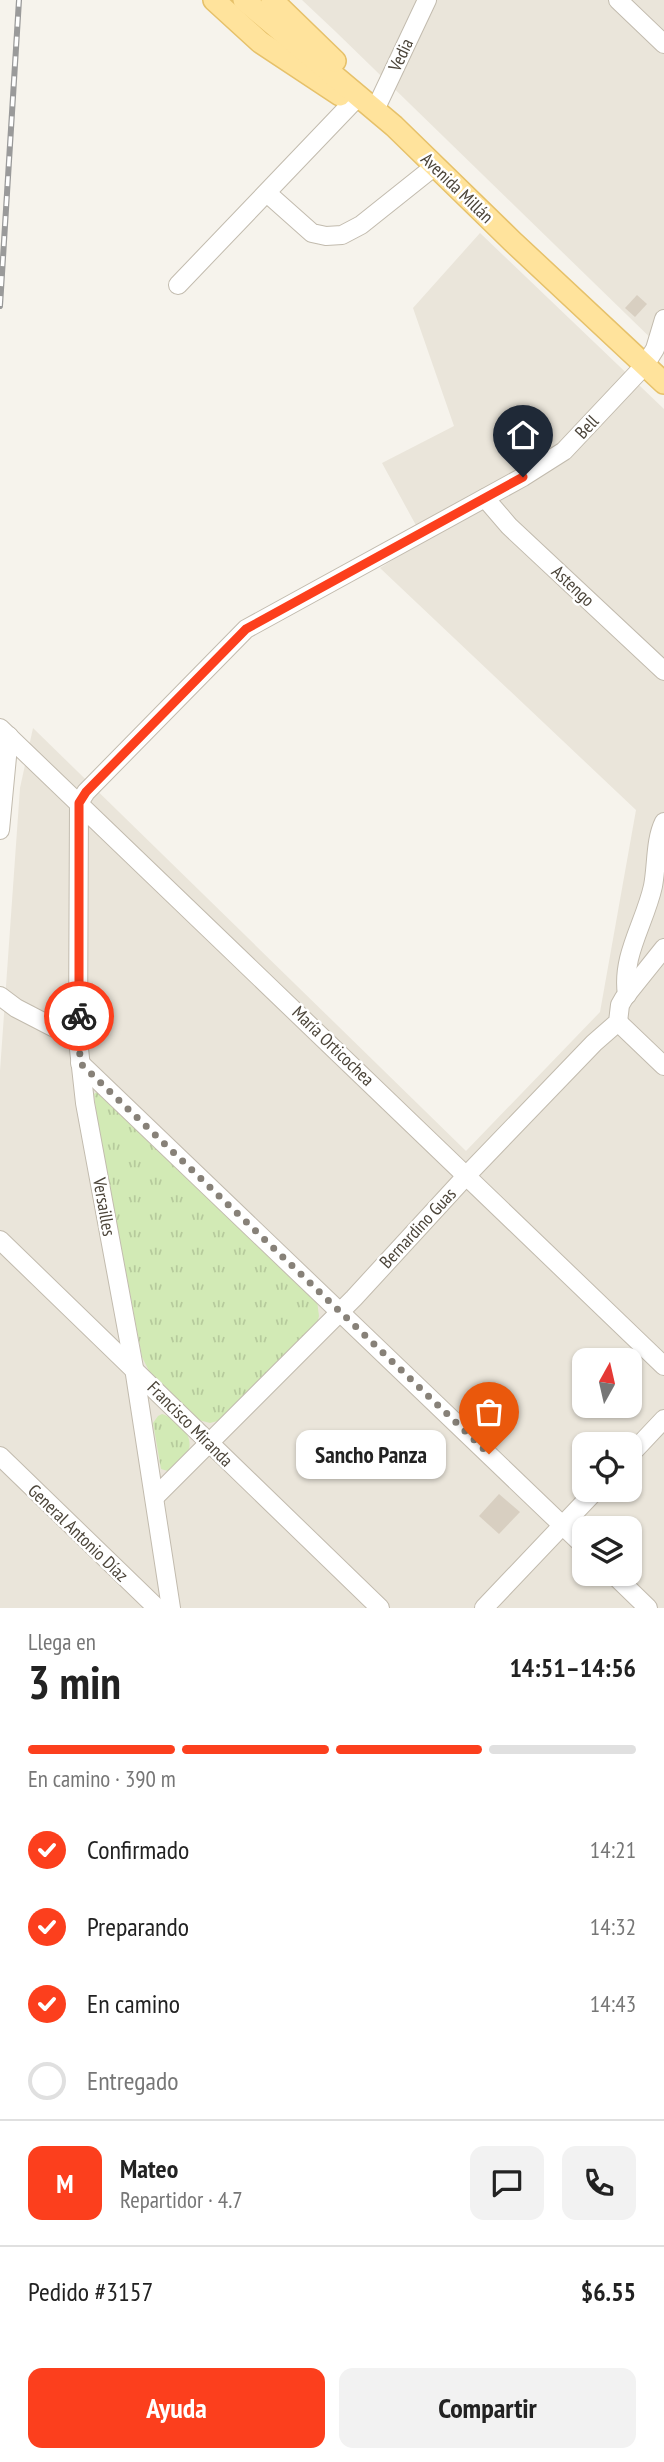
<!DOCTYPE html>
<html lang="es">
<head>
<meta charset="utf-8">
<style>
	:root { --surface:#fff; --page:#f2f2f2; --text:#222; --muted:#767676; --line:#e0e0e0; --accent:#fc3f1d }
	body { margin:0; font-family:"PT Sans Narrow",sans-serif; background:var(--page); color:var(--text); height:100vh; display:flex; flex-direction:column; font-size:26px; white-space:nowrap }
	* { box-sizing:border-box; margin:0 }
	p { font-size:23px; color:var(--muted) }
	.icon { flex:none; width:38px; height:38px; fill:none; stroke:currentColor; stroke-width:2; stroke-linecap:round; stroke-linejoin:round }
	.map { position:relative; height:1608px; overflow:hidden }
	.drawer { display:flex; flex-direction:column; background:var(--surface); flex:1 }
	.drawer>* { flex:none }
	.needle { width:46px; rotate:8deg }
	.tools { position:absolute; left:572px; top:1348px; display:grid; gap:14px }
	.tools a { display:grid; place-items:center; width:70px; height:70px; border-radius:14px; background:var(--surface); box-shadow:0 2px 5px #0004; font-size:35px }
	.pin { position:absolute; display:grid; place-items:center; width:60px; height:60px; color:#fff; margin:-72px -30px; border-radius:50% 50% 50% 0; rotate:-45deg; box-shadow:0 0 7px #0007 }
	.pin .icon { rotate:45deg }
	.courier { position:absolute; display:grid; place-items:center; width:70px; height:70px; margin:-35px; border:5px solid #fc3f1d; border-radius:50%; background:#fff; color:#222; box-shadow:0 2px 9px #0007 }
	.bubble { position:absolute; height:49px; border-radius:14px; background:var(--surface); box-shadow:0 2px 5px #0004; font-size:23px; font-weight:700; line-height:49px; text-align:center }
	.overview em { font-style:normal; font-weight:700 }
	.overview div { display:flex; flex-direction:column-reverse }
	.overview { display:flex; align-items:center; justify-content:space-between; height:119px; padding:0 28px }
	h1 { font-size:46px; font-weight:700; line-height:52px }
	.bar { display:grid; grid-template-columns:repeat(4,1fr); gap:10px 7px; align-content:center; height:84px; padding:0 28px }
	.bar i { height:9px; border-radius:5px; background:var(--line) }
	.bar .on { background:var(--accent) }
	.bar p { grid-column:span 4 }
	.line { display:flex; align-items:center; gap:18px; padding:0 28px; border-top:2px solid var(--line) }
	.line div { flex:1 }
	.round { display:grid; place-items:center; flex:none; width:74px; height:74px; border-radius:14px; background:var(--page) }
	ol { padding:0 28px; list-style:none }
	li { display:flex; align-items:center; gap:21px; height:77px }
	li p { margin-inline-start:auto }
	li .icon { padding:7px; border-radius:50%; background:var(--accent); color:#fff; stroke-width:4 }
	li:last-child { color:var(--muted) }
	li i { width:38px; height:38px; border:4px solid var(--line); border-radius:50% }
	.button { display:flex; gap:14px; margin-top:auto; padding:14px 28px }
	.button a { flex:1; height:80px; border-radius:14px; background:var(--accent); color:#fff; font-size:28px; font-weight:700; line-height:80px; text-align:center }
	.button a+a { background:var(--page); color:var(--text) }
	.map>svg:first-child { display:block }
	.residential { fill:#eae5da; fill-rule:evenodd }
	.grass { fill:url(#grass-tufts) }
	.building { fill:#d8cfc1 }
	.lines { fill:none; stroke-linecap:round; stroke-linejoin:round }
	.minor-casing { stroke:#c2bbae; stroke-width:20 }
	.major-casing { stroke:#e6c16a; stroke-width:24 }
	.minor { stroke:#fff; stroke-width:18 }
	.major { stroke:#ffe39c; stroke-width:21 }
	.rail-casing { stroke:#9a9a9a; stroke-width:6 }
	.rail { stroke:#fff; stroke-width:3.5; stroke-dasharray:10; stroke-linecap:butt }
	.done { stroke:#878178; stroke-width:7; stroke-dasharray:0 12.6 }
	.route { stroke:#fc3f1d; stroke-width:9 }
	.labels { text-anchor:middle; stroke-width:5; stroke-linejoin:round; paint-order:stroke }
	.street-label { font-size:18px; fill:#4b4439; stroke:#fff }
</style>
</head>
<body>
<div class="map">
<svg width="664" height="1608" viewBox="0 0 664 1608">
	<defs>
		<pattern id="grass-tufts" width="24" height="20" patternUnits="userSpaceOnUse" patternTransform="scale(1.75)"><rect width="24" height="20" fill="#d2eab5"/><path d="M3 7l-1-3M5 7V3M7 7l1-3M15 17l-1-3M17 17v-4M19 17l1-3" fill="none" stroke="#b6ca9c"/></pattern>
	</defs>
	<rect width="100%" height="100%" fill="#f6f3ec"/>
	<g class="residential">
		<path d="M302,0H664V351L336,32Z"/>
		<path d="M480,233L664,409V1608H0V1071L20,788L33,728L466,1151L600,1012L636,810L380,568L424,540L382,463L454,426L413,308ZM584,1360H630V1405H584ZM584,1444H630V1489H584ZM584,1528H630V1573H584Z"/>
	</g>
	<g class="grass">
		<path d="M99,1090L317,1301L319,1316L317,1324L221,1420L210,1423L195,1419L153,1379L142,1357L97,1118L94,1094Z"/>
		<path d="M162,1414C177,1419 197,1437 187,1454C183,1460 176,1466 171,1472L161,1469L153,1423L158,1416Z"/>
	</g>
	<g class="building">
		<path d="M637,295L647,304L635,317L625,308Z"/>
		<path d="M499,1494L520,1512L499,1534L479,1516Z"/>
	</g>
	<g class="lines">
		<g class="minor-casing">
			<g id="minor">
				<path d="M618,0L664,44"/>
				<path d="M375,110L427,0"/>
				<path d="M267,193L312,233L326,236L342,235L361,225L435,166"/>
				<path d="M178,285L352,103"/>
				<path d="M485,498L509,526L664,671"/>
				<path d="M0,728L664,1366"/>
				<path d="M0,830L9,736"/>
				<path d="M627,995C621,956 645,923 653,886C657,865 655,840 664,822"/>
				<path d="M0,996L16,1008L78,1040"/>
				<path d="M618,1022L664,1066"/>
				<path d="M80,1063L584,1546"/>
				<path d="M0,1240L380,1608"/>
				<path d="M630,1455L664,1419"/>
				<path d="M0,1456L157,1608"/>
				<path d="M155,1497L354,1298L467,1175L594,1043L618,1022L620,1005L624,998L664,948"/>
				<path d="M612,1573L648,1608"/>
				<path d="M171,1608L134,1368L85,1103L78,1040L79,803L86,792L246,629L523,477L564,451L645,365L655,349L664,319"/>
				<path d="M484,1608L597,1489"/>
			</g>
		</g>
		<g class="major-casing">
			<g id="major">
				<path d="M214,0L260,42L340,95"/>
				<path d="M244,0L394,126L512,241L664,383"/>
				<path d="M272,0L335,61"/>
			</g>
		</g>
		<use href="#minor" class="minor"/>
		<use href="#major" class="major"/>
		<g class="rail-casing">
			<path id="rail" d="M0,306L19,0"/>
		</g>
		<use href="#rail" class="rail"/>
	</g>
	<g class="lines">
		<path class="done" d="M79,1016L80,1063L489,1454"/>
		<path class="route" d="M79,1016V803L86,792L246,629L523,477"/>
	</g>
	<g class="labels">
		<g class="street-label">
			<text transform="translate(401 55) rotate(-65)" y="6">Vedia</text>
			<text transform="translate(457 188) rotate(44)" y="6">Avenida Millán</text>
			<text transform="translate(587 427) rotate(-47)" y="6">Bell</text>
			<text transform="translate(573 586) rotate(43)" y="6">Astengo</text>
			<text transform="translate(333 1046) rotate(44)" y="6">María Orticochea</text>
			<text transform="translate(104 1207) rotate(80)" y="6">Versailles</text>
			<text transform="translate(418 1228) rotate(-47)" y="6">Bernardino Guas</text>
			<text transform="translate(190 1424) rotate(45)" y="6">Francisco Miranda</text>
			<text transform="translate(78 1533) rotate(44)" y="6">General Antonio Díaz</text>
		</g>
	</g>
</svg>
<div class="tools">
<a><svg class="needle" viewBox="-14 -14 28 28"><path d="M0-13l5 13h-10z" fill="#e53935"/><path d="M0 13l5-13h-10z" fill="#767676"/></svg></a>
<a><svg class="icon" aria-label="locate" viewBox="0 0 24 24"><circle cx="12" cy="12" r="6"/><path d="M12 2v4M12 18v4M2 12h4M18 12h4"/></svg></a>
<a><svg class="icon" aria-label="layers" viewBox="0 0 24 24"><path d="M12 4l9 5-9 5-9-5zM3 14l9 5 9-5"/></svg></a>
</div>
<div class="pin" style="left:489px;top:1454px;background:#ea580c"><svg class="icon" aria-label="bag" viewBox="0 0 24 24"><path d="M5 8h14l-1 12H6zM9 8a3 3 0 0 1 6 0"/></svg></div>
<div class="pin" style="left:523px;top:477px;background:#1f2937"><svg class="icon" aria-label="home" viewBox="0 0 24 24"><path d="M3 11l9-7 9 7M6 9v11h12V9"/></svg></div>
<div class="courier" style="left:79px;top:1016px"><svg class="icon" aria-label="bike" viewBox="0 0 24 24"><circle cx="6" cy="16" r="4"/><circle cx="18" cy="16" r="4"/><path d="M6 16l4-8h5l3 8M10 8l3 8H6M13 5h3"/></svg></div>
<div class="bubble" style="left:296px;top:1430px;width:150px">Sancho Panza</div>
</div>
<section class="drawer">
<div class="overview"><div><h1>3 min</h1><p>Llega en</p></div><em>14:51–14:56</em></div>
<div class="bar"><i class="on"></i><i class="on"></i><i class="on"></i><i></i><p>En camino · 390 m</p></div>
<ol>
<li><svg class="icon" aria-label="check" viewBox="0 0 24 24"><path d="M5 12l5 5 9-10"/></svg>Confirmado<p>14:21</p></li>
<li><svg class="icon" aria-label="check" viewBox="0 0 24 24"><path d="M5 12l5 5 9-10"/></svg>Preparando<p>14:32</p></li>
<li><svg class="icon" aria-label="check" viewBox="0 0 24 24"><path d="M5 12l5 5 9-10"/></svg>En camino<p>14:43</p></li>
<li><i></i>Entregado</li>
</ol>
<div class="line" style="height:126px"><b class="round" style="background:var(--accent);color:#fff">M</b><div><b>Mateo</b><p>Repartidor · 4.7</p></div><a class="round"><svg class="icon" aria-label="chat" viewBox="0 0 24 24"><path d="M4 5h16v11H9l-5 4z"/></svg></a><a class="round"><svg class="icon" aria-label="phone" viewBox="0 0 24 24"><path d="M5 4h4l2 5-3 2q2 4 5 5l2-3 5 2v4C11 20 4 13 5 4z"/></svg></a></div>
<div class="line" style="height:91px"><div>Pedido #3157</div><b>$6.55</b></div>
<div class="button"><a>Ayuda</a><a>Compartir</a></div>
</section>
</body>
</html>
